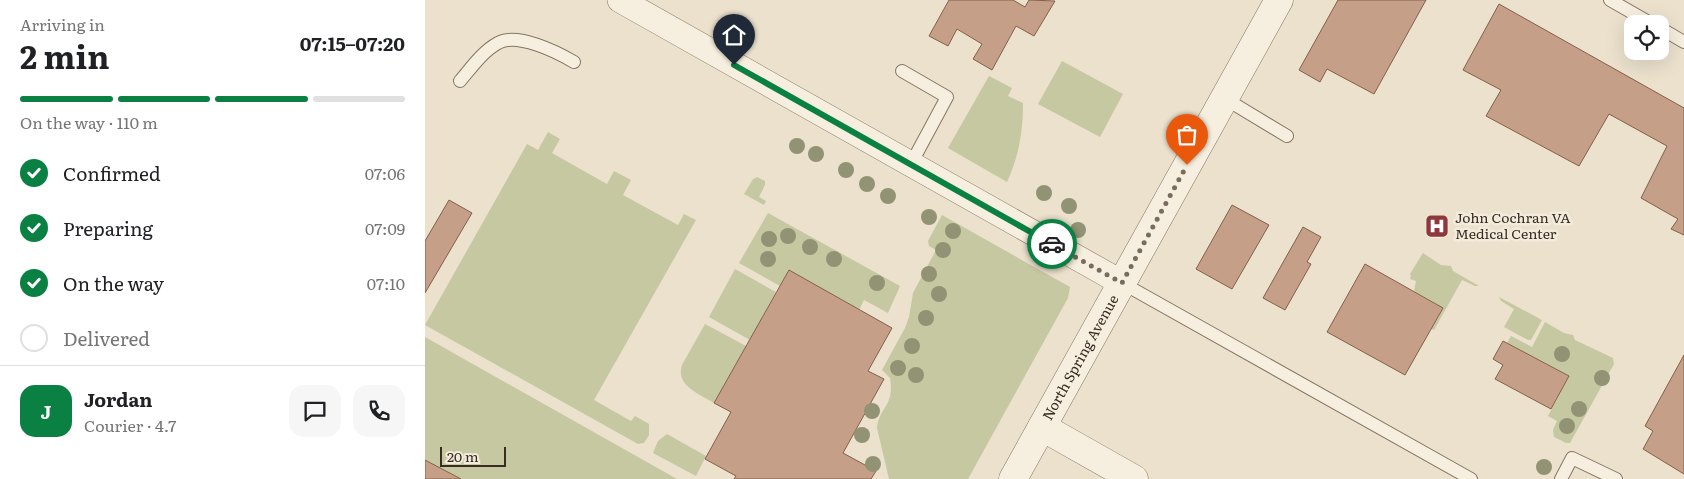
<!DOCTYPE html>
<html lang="en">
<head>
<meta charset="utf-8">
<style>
	:root { --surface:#fff; --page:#f6f6f6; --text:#202124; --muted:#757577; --line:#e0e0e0; --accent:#0b8043 }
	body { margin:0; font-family:Literata,serif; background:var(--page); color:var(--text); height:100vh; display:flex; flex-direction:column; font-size:19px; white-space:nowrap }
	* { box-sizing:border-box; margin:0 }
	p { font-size:16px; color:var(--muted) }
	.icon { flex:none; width:28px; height:28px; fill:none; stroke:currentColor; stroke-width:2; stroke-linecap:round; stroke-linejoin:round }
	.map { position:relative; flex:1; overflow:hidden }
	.details { display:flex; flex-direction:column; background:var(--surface); width:425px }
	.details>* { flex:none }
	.controls { position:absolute; left:1199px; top:15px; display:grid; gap:10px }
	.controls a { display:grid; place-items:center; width:45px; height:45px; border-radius:10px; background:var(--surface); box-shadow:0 5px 20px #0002; font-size:25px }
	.scale { position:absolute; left:15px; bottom:12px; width:66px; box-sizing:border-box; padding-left:5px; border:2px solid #392d23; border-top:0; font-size:14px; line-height:18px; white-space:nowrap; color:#392d23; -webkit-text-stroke:4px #f3ecdc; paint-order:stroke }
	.pin { position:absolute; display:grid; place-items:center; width:42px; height:42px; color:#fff; margin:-51px -21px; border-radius:50% 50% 50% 0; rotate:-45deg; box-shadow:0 0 5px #0007 }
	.pin .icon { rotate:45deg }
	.courier { position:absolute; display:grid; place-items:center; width:50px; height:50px; margin:-25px; border:4px solid #0b8043; border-radius:50%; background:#fff; color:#222; box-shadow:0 1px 6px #0007 }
	.summary em { font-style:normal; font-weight:700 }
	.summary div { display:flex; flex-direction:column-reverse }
	.summary { display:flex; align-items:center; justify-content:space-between; height:85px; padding:0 20px }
	h1 { font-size:32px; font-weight:700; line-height:38px }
	.bar { display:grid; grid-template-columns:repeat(4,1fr); gap:8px 5px; align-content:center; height:60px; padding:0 20px }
	.bar i { height:6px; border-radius:4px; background:var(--line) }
	.bar .active { background:var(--accent) }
	.bar p { grid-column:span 4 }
	.line { display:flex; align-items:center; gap:12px; padding:0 20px; border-top:1px solid var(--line) }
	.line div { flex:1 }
	.round { display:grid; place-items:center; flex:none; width:52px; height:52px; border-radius:15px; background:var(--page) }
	ol { padding:0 20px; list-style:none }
	li { display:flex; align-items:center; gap:15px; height:55px }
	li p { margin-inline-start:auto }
	li .icon { padding:5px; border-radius:50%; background:var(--accent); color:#fff; stroke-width:4 }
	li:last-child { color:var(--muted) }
	li i { width:28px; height:28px; border:2px solid var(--line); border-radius:50% }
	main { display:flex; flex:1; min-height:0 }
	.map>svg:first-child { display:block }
	.green { fill:#c5c8a1 }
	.building { fill:#c59f87; stroke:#83604a }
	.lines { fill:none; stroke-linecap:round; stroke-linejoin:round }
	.service-casing { stroke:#877562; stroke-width:14 }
	.minor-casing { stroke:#877562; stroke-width:26 }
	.tertiary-casing { stroke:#877562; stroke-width:29 }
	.service { stroke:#f6efdf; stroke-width:12 }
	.minor { stroke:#f6efdf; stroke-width:25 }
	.tertiary { stroke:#f6efdf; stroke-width:28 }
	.tree { fill:#929374 }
	.done { stroke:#776c5e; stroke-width:5; stroke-dasharray:0 9 }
	.route { stroke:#0b8043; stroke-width:6 }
	.labels { text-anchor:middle; stroke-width:5; stroke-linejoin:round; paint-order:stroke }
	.poi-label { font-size:14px; fill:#392d23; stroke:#f3ecdc; text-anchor:start }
	.street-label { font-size:14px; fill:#392d23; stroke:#f3ecdc }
</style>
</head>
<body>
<main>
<section class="details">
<div class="summary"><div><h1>2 min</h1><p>Arriving in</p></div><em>07:15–07:20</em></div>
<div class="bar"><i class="active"></i><i class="active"></i><i class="active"></i><i></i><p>On the way · 110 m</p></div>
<ol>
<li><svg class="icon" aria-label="check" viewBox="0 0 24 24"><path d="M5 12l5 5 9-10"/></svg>Confirmed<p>07:06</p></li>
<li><svg class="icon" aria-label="check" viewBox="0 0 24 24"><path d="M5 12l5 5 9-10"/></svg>Preparing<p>07:09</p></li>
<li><svg class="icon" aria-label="check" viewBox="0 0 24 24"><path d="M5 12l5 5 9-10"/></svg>On the way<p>07:10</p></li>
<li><i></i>Delivered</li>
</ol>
<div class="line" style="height:90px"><b class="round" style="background:var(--accent);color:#fff">J</b><div><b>Jordan</b><p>Courier · 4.7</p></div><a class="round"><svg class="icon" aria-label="chat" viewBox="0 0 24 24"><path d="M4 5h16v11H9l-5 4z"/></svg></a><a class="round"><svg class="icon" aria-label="phone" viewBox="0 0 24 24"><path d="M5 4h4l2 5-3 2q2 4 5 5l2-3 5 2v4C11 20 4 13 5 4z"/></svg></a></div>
</section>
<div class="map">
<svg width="1259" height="479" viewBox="0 0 1259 479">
	<rect width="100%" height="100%" fill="#ebe1cd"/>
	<g class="green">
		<path d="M637,61L698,94L675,137L613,104Z"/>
		<path d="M564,76L587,88L583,96L598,103C598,131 594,156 582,182L523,148Z"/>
		<path d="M123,132L135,139L127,153L182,184L189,171L206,180L198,195L253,225L259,214L271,220L169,400L206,421L210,416L224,424V435L219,443L213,444L0,325L102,144L113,150Z"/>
		<path d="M332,177L340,181V185L334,197L341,201L339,205L319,194L328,179Z"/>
		<path d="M343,213L475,286L463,313L439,300L434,310L364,270L355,286L314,263Z"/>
		<path d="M517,215L645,287L643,298L543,479H464L452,428C454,407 470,406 465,378L457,370L480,328L484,317L488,293L511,250L504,246L503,241Z"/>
		<path d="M998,253L1016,265L1026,266L1028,271L1054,286H1050L1037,280L1009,330L1006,329L1018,308L989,291L991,281L985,279L986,276L985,274Z"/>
		<path d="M310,269L351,292L325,340L284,317Z"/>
		<path d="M1074,297L1117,320L1106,340H1103L1079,327L1089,309L1076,301Z"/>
		<path d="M1120,322L1139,333L1148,335L1150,340L1188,358L1189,364L1145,443H1141L1129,437L1128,430L1132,421L1123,416L1144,376L1082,343L1086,336L1107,347Z"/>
		<path d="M280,324L321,346L289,403C275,394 250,386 257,365Z"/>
		<path d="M0,337L252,479H36L0,460Z"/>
		<path d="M242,434L281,456L271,476L228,453L233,441Z"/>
	</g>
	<g class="building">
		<path d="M524,0H588L600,7L604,0L630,1L609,36L591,26L567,70L548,59L557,44L532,29L523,46L504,36Z"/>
		<path d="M913,0H1001L949,94L902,69L895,82L874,70Z"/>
		<path d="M1074,4L1259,108V235L1246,229L1253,219L1216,198L1242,146L1184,114L1154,166L1061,116L1076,90L1038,70Z"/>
		<path d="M24,200L47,213L0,293V241Z"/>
		<path d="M807,205L844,225L807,289L771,269Z"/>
		<path d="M878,227L896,237L882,262L886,264L860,310L838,298Z"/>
		<path d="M940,264L1018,308L980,375L902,332Z"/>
		<path d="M364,270L467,328L443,371L459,379L418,453L451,471L446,479H309L311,476L280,459L306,412L289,403Z"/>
		<path d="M1078,341L1144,376L1126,409L1070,379L1078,365L1068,359Z"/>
		<path d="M1259,355V474L1218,449L1228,431L1220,426Z"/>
		<path d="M0,460L36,479H0Z"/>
	</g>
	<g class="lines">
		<g class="service-casing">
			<g id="service">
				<path d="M1185,0L1227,24"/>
				<path d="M1235,28L1259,42"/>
				<path d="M477,71L522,97L486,164"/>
				<path d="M35,81C46,68 58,51 73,43C92,32 132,52 149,62"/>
				<path d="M799,98L862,136"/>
				<path d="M697,283L1046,479"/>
				<path d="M1136,479L1147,458L1191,479"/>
			</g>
		</g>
		<g class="minor-casing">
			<path id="minor" d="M195,0L697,283"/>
		</g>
		<g class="tertiary-casing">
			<g id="tertiary">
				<path d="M617,427L709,479"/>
				<path id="s1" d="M588,479L854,0"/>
			</g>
		</g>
		<use href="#service" class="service"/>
		<use href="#minor" class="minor"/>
		<use href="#tertiary" class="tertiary"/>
	</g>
	<g class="tree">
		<circle cx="372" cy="146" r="8"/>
		<circle cx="391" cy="154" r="8"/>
		<circle cx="421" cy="170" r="8"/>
		<circle cx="442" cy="184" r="8"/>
		<circle cx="619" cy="193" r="8"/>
		<circle cx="463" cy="196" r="8"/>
		<circle cx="644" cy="206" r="8"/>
		<circle cx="504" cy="217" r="8"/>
		<circle cx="653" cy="230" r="8"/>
		<circle cx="528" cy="231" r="8"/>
		<circle cx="363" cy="236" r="8"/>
		<circle cx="344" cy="239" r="8"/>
		<circle cx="385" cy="247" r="8"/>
		<circle cx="518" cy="250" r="8"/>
		<circle cx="343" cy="259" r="8"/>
		<circle cx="409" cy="259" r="8"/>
		<circle cx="504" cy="274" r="8"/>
		<circle cx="452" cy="283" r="8"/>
		<circle cx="514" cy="294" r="8"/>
		<circle cx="501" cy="318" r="8"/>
		<circle cx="487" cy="346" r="8"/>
		<circle cx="1137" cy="354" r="8"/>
		<circle cx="473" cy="368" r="8"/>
		<circle cx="491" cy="375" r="8"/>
		<circle cx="1177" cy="378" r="8"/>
		<circle cx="1154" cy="409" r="8"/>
		<circle cx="447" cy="411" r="8"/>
		<circle cx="1142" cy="426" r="8"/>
		<circle cx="437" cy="435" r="8"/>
		<circle cx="448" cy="464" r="8"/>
		<circle cx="1119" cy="467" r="8"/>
	</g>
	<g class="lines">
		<path class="done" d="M627,244L697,283L762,165"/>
		<path class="route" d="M309,65L627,244"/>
	</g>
	<defs>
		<g id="hospital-square" transform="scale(1.25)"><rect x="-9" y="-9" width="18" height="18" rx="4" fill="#8f383b" stroke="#f3ecdc"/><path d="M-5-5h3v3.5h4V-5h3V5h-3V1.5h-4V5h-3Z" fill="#fff"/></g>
	</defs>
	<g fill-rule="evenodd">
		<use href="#hospital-square" x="1012" y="226"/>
	</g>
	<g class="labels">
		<g class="poi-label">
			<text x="1030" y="223">John Cochran VA<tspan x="1030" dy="16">Medical Center</tspan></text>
		</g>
		<g class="street-label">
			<text dy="5" stroke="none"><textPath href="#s1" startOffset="139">North Spring Avenue</textPath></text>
		</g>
	</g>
</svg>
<div class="controls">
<a><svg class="icon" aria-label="locate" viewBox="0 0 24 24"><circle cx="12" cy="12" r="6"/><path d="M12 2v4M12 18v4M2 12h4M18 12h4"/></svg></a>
</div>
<div class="scale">20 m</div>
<div class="pin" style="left:762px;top:165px;background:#ea580c"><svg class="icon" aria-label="bag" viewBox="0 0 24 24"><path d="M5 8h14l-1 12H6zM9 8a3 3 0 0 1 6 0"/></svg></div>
<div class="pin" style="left:309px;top:65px;background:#1f2937"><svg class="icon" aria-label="home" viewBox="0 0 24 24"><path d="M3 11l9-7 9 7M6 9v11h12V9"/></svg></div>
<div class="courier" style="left:627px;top:244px"><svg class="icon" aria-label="car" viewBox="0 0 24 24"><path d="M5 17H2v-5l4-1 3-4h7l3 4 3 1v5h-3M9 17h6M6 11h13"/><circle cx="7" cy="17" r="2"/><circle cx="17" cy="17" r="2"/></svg></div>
</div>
</main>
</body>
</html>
